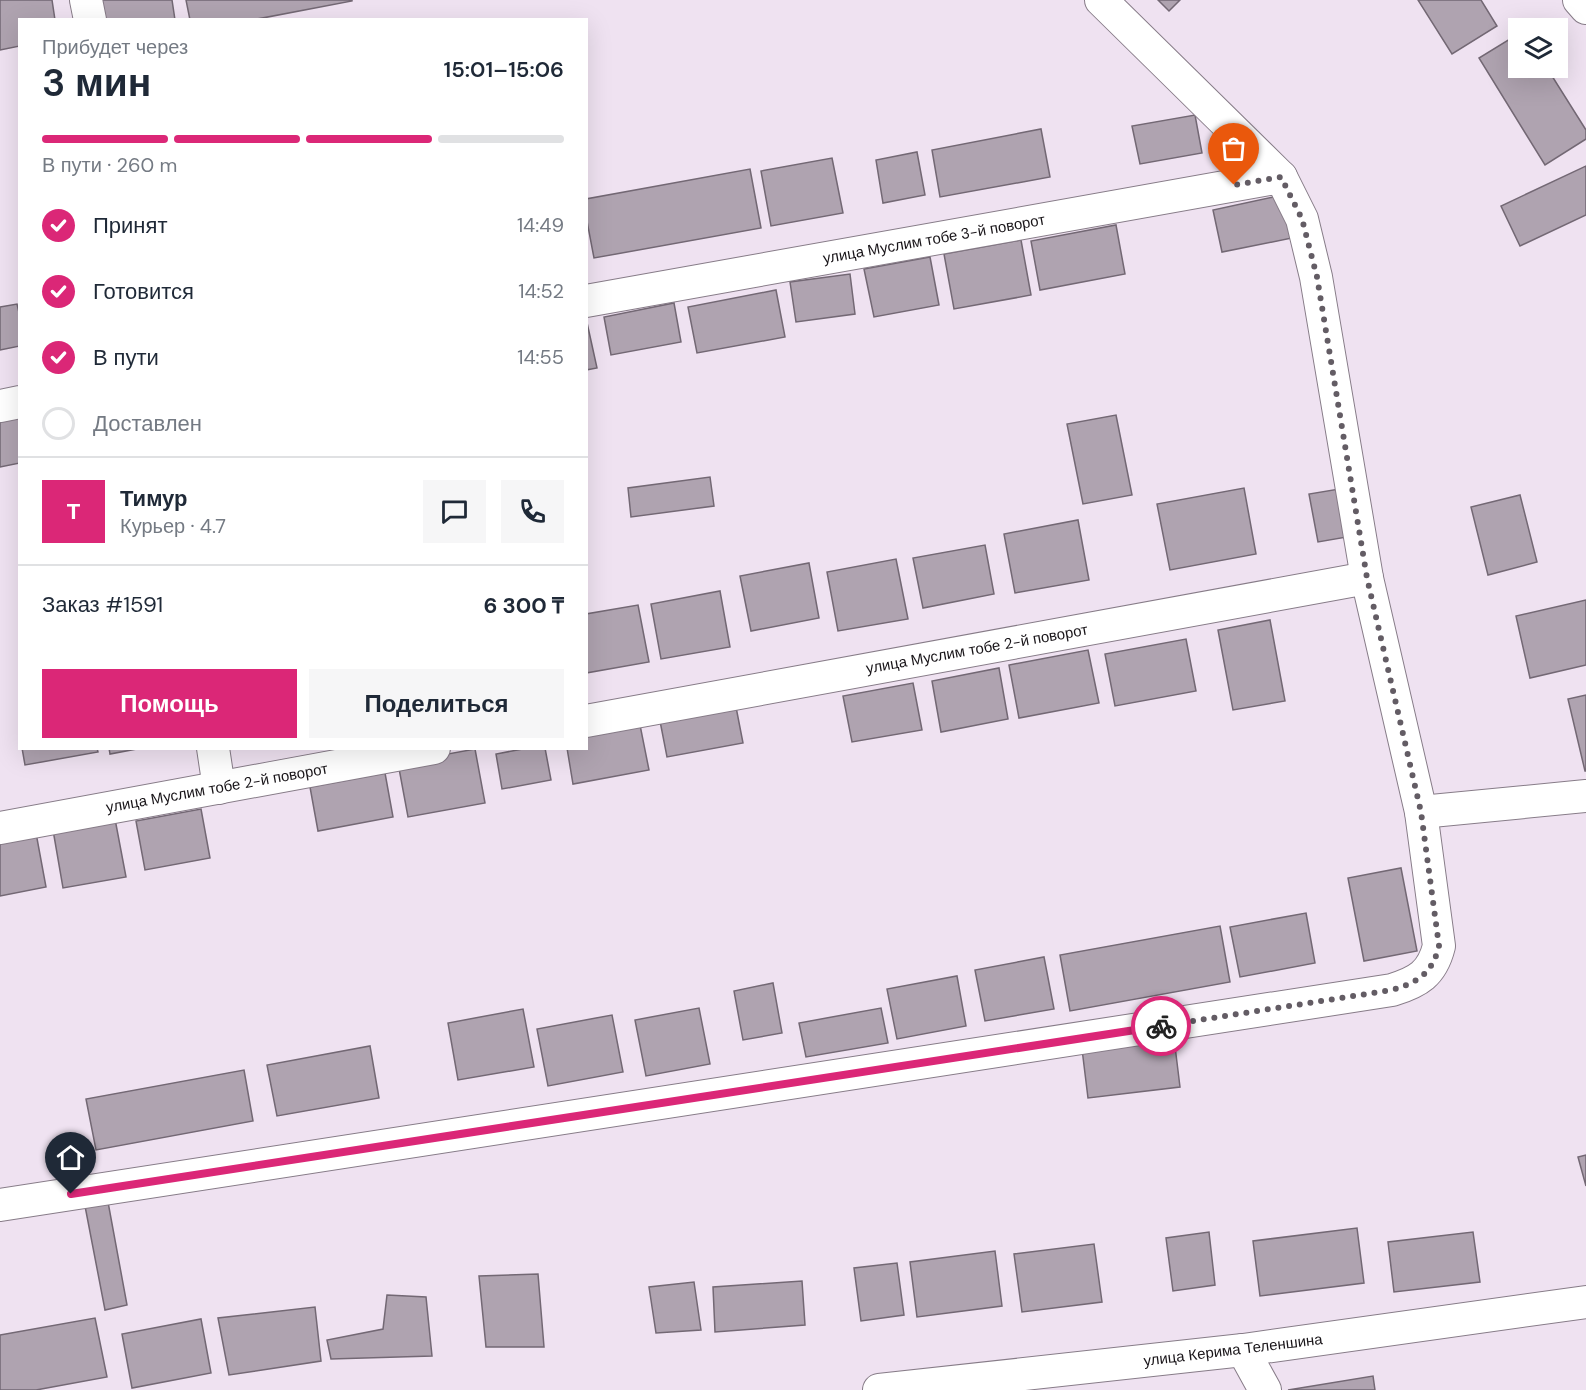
<!DOCTYPE html>
<html lang="ru">
<head>
<meta charset="utf-8">
<style>
	:root { --surface:#fff; --page:#f6f6f7; --text:#1f2937; --muted:#747a83; --line:#e0e1e3; --accent:#db2777 }
	body { margin:0; font-family:"DM Sans",sans-serif; background:var(--page); color:var(--text); height:100vh; display:flex; flex-direction:column; font-size:22px; white-space:nowrap }
	* { box-sizing:border-box; margin:0 }
	p { font-size:20px; color:var(--muted) }
	.icon { flex:none; width:33px; height:33px; fill:none; stroke:currentColor; stroke-width:2; stroke-linecap:round; stroke-linejoin:round }
	.map { position:relative; flex:1; overflow:hidden }
	.sheet { position:absolute; left:18px; top:18px; width:570px; height:732px; display:flex; flex-direction:column; background:var(--surface); border-radius:0px; box-shadow:0 6px 24px #0002 }
	.sheet>* { flex:none }
	.controls { position:absolute; left:1508px; top:18px; display:grid; gap:12px }
	.controls a { display:grid; place-items:center; width:60px; height:60px; border-radius:0px; background:var(--surface); box-shadow:0 6px 24px #0002; font-size:30px }
	.pin { position:absolute; display:grid; place-items:center; width:51px; height:51px; color:#fff; margin:-62px -26px; border-radius:50% 50% 50% 0; rotate:-45deg; box-shadow:0 0 6px #0007 }
	.pin .icon { rotate:45deg }
	.courier { position:absolute; display:grid; place-items:center; width:60px; height:60px; margin:-30px; border:4px solid #db2777; border-radius:50%; background:#fff; color:#222; box-shadow:0 2px 8px #0007 }
	.summary em { font-style:normal; font-weight:600 }
	.summary div { display:flex; flex-direction:column-reverse }
	.summary { display:flex; align-items:center; justify-content:space-between; height:102px; padding:0 24px }
	h1 { font-size:39px; font-weight:600; line-height:45px }
	.bar { display:grid; grid-template-columns:repeat(4,1fr); gap:9px 6px; align-content:center; height:72px; padding:0 24px }
	.bar i { height:8px; border-radius:4px; background:var(--line) }
	.bar .selected { background:var(--accent) }
	.bar p { grid-column:span 4 }
	.line { display:flex; align-items:center; gap:15px; padding:0 24px; border-top:2px solid var(--line) }
	.line div { flex:1 }
	.round { display:grid; place-items:center; flex:none; width:63px; height:63px; border-radius:0px; background:var(--page) }
	ol { padding:0 24px; list-style:none }
	li { display:flex; align-items:center; gap:18px; height:66px }
	li p { margin-inline-start:auto }
	li .icon { padding:6px; border-radius:50%; background:var(--accent); color:#fff; stroke-width:4 }
	li:last-child { color:var(--muted) }
	li i { width:33px; height:33px; border:3px solid var(--line); border-radius:50% }
	.button { display:flex; gap:12px; margin-top:auto; padding:12px 24px }
	.button a { flex:1; height:69px; border-radius:0px; background:var(--accent); color:#fff; font-size:24px; font-weight:600; line-height:69px; text-align:center }
	.button a+a { background:var(--page); color:var(--text) }
	.map>svg:first-child { display:block }
	.building { fill:#afa3b0; stroke:#736874; stroke-width:1.5 }
	.lines { fill:none; stroke-linecap:round; stroke-linejoin:round }
	.minor-casing { stroke:#877c88; stroke-width:34 }
	.minor { stroke:#fff; stroke-width:32 }
	.done { stroke:#635c64; stroke-width:6; stroke-dasharray:0 10.8 }
	.route { stroke:#db2777; stroke-width:8 }
	.labels { text-anchor:middle; stroke-width:4.5; stroke-linejoin:round; paint-order:stroke }
	.street-label { font-size:15px; fill:#181418; stroke:#fff }
</style>
</head>
<body>
<div class="map">
<svg width="1586" height="1390" viewBox="0 0 1586 1390">
	<rect width="100%" height="100%" fill="#efe2f1"/>
	<g class="building">
		<path d="M0,0H52L55,20H20V46L0,50Z"/>
		<path d="M102,0H172L175,20H106Z"/>
		<path d="M186,0H352V1L252,20H190Z"/>
		<path d="M1158,0H1180L1169,11Z"/>
		<path d="M1418,0H1481L1497,26L1452,54Z"/>
		<path d="M1518,34V68H1547L1586,130V139L1545,165L1479,58Z"/>
		<path d="M1195,115L1202,153L1140,164L1132,126Z"/>
		<path d="M1041,129L1050,177L940,197L932,150Z"/>
		<path d="M917,152L925,195L883,203L876,160Z"/>
		<path d="M832,158L843,213L771,226L761,171Z"/>
		<path d="M1586,166V215L1520,246L1501,206Z"/>
		<path d="M750,169L761,228L594,258L586,216V199Z"/>
		<path d="M1283,195L1292,238L1222,252L1213,210Z"/>
		<path d="M1116,225L1125,274L1040,290L1031,241Z"/>
		<path d="M1021,240L1031,295L954,309L944,254Z"/>
		<path d="M930,257L939,305L874,317L864,269Z"/>
		<path d="M850,274L855,314L796,322L790,282Z"/>
		<path d="M776,290L785,337L697,353L688,307Z"/>
		<path d="M674,303L681,342L611,355L604,317Z"/>
		<path d="M17,304L20,317V346L0,350V307Z"/>
		<path d="M586,318L597,368L586,370Z"/>
		<path d="M1116,415L1132,495L1083,504L1067,424Z"/>
		<path d="M19,417L20,463L0,467V421Z"/>
		<path d="M710,477L714,506L631,517L628,488Z"/>
		<path d="M1244,488L1256,554L1170,570L1157,504Z"/>
		<path d="M1339,489L1347,537L1318,542L1309,494Z"/>
		<path d="M1520,495L1537,562L1488,575L1471,507Z"/>
		<path d="M1078,520L1089,580L1015,593L1004,534Z"/>
		<path d="M985,545L994,594L923,608L913,558Z"/>
		<path d="M896,559L908,619L838,631L827,572Z"/>
		<path d="M809,563L819,618L751,631L740,576Z"/>
		<path d="M720,591L730,647L661,659L651,604Z"/>
		<path d="M1586,600V665L1530,678L1516,616Z"/>
		<path d="M638,605L649,662L586,673V614Z"/>
		<path d="M1270,620L1285,701L1233,710L1218,630Z"/>
		<path d="M1186,639L1196,691L1115,706L1105,654Z"/>
		<path d="M1088,650L1099,703L1019,718L1009,665Z"/>
		<path d="M999,668L1008,719L941,732L932,681Z"/>
		<path d="M913,683L922,730L852,742L843,696Z"/>
		<path d="M1586,695V771H1585L1568,699Z"/>
		<path d="M736,707L743,743L667,757L660,721Z"/>
		<path d="M640,725L649,770L573,784L567,748H586V735Z"/>
		<path d="M22,748H97L98,752L25,765Z"/>
		<path d="M109,748H142L110,754Z"/>
		<path d="M528,748H545L551,780L502,789L496,754Z"/>
		<path d="M475,749L485,803L408,817L398,763Z"/>
		<path d="M385,773L393,817L318,831L310,787Z"/>
		<path d="M201,809L210,858L145,870L136,821Z"/>
		<path d="M115,819L126,877L63,888L53,830Z"/>
		<path d="M36,833L46,887L0,896V840Z"/>
		<path d="M1401,868L1417,951L1364,961L1348,878Z"/>
		<path d="M1306,913L1315,963L1240,977L1230,927Z"/>
		<path d="M1220,926L1230,982L1070,1011L1060,955Z"/>
		<path d="M1044,957L1054,1009L985,1021L975,970Z"/>
		<path d="M957,976L966,1026L897,1039L887,989Z"/>
		<path d="M773,983L782,1033L743,1040L734,991Z"/>
		<path d="M699,1008L710,1064L646,1076L635,1020Z"/>
		<path d="M881,1008L888,1043L806,1057L799,1023Z"/>
		<path d="M523,1009L534,1067L458,1080L448,1023Z"/>
		<path d="M612,1015L623,1072L548,1086L537,1029Z"/>
		<path d="M1174,1038L1180,1087L1088,1098L1082,1049Z"/>
		<path d="M370,1046L379,1098L277,1116L267,1065Z"/>
		<path d="M244,1070L253,1121L96,1150L86,1099Z"/>
		<path d="M1586,1155V1186L1578,1157Z"/>
		<path d="M108,1202L127,1305L105,1310L85,1206Z"/>
		<path d="M1357,1228L1364,1283L1260,1296L1253,1241Z"/>
		<path d="M1209,1232L1215,1285L1173,1291L1166,1238Z"/>
		<path d="M1473,1232L1480,1282L1394,1292L1388,1242Z"/>
		<path d="M1094,1244L1102,1302L1022,1312L1014,1254Z"/>
		<path d="M995,1251L1002,1306L917,1317L910,1262Z"/>
		<path d="M897,1263L904,1315L861,1321L854,1268Z"/>
		<path d="M538,1274L544,1347H486L479,1276Z"/>
		<path d="M802,1281L805,1325L715,1332L713,1287Z"/>
		<path d="M694,1282L701,1330L656,1333L649,1287Z"/>
		<path d="M387,1295L426,1297L432,1356L331,1359L327,1340L383,1329Z"/>
		<path d="M315,1307L321,1361L229,1375L218,1318Z"/>
		<path d="M95,1318L107,1377L36,1390H0V1335Z"/>
		<path d="M201,1319L211,1373L132,1388L122,1334Z"/>
		<path d="M1373,1376L1375,1390H1288Z"/>
	</g>
	<g class="lines">
		<g class="minor-casing">
			<g id="minor">
				<path d="M86,0L90,20"/>
				<path d="M1579,0L1586,8"/>
				<path d="M586,301L1281,177"/>
				<path d="M0,406L20,402"/>
				<path d="M586,721L1367,578"/>
				<path d="M213,748L219,788"/>
				<path d="M1421,812L1586,796"/>
				<path d="M0,828L434,748"/>
				<path d="M0,1205L1392,990C1418,982 1432,974 1439,946L1421,812L1367,578L1316,277L1302,219L1281,177L1101,0"/>
				<path d="M1243,1350L1265,1390"/>
				<path d="M879,1390L1243,1350L1586,1302"/>
			</g>
		</g>
		<use href="#minor" class="minor"/>
	</g>
	<g class="lines">
		<path class="done" d="M1161,1026L1392,990C1418,982 1432,974 1439,946L1421,812L1367,578L1317,277L1302,219L1281,177L1234,185"/>
		<path class="route" d="M71,1194L1161,1026"/>
	</g>
	<g class="labels">
		<g class="street-label">
			<text transform="translate(934 239) rotate(-10)" y="5">улица Муслим тобе 3-й поворот</text>
			<text transform="translate(977 649) rotate(-10)" y="5">улица Муслим тобе 2-й поворот</text>
			<text transform="translate(217 788) rotate(-10)" y="5">улица Муслим тобе 2-й поворот</text>
			<text transform="translate(1233 1350) rotate(-7)" y="5">улица Керима Теленшина</text>
		</g>
	</g>
</svg>
<div class="controls">
<a><svg class="icon" aria-label="layers" viewBox="0 0 24 24"><path d="M12 4l9 5-9 5-9-5zM3 14l9 5 9-5"/></svg></a>
</div>
<div class="pin" style="left:1234px;top:185px;background:#ea580c"><svg class="icon" aria-label="bag" viewBox="0 0 24 24"><path d="M5 8h14l-1 12H6zM9 8a3 3 0 0 1 6 0"/></svg></div>
<div class="pin" style="left:71px;top:1194px;background:#1f2937"><svg class="icon" aria-label="home" viewBox="0 0 24 24"><path d="M3 11l9-7 9 7M6 9v11h12V9"/></svg></div>
<div class="courier" style="left:1161px;top:1026px"><svg class="icon" aria-label="bike" viewBox="0 0 24 24"><circle cx="6" cy="16" r="4"/><circle cx="18" cy="16" r="4"/><path d="M6 16l4-8h5l3 8M10 8l3 8H6M13 5h3"/></svg></div>
<section class="sheet">
<div class="summary"><div><h1>3 мин</h1><p>Прибудет через</p></div><em>15:01–15:06</em></div>
<div class="bar"><i class="selected"></i><i class="selected"></i><i class="selected"></i><i></i><p>В пути · 260 m</p></div>
<ol>
<li><svg class="icon" aria-label="check" viewBox="0 0 24 24"><path d="M5 12l5 5 9-10"/></svg>Принят<p>14:49</p></li>
<li><svg class="icon" aria-label="check" viewBox="0 0 24 24"><path d="M5 12l5 5 9-10"/></svg>Готовится<p>14:52</p></li>
<li><svg class="icon" aria-label="check" viewBox="0 0 24 24"><path d="M5 12l5 5 9-10"/></svg>В пути<p>14:55</p></li>
<li><i></i>Доставлен</li>
</ol>
<div class="line" style="height:108px"><b class="round" style="background:var(--accent);color:#fff">Т</b><div><b>Тимур</b><p>Курьер · 4.7</p></div><a class="round"><svg class="icon" aria-label="chat" viewBox="0 0 24 24"><path d="M4 5h16v11H9l-5 4z"/></svg></a><a class="round"><svg class="icon" aria-label="phone" viewBox="0 0 24 24"><path d="M5 4h4l2 5-3 2q2 4 5 5l2-3 5 2v4C11 20 4 13 5 4z"/></svg></a></div>
<div class="line" style="height:78px"><div>Заказ #1591</div><b>6 300 ₸</b></div>
<div class="button"><a>Помощь</a><a>Поделиться</a></div>
</section>
</div>
</body>
</html>
